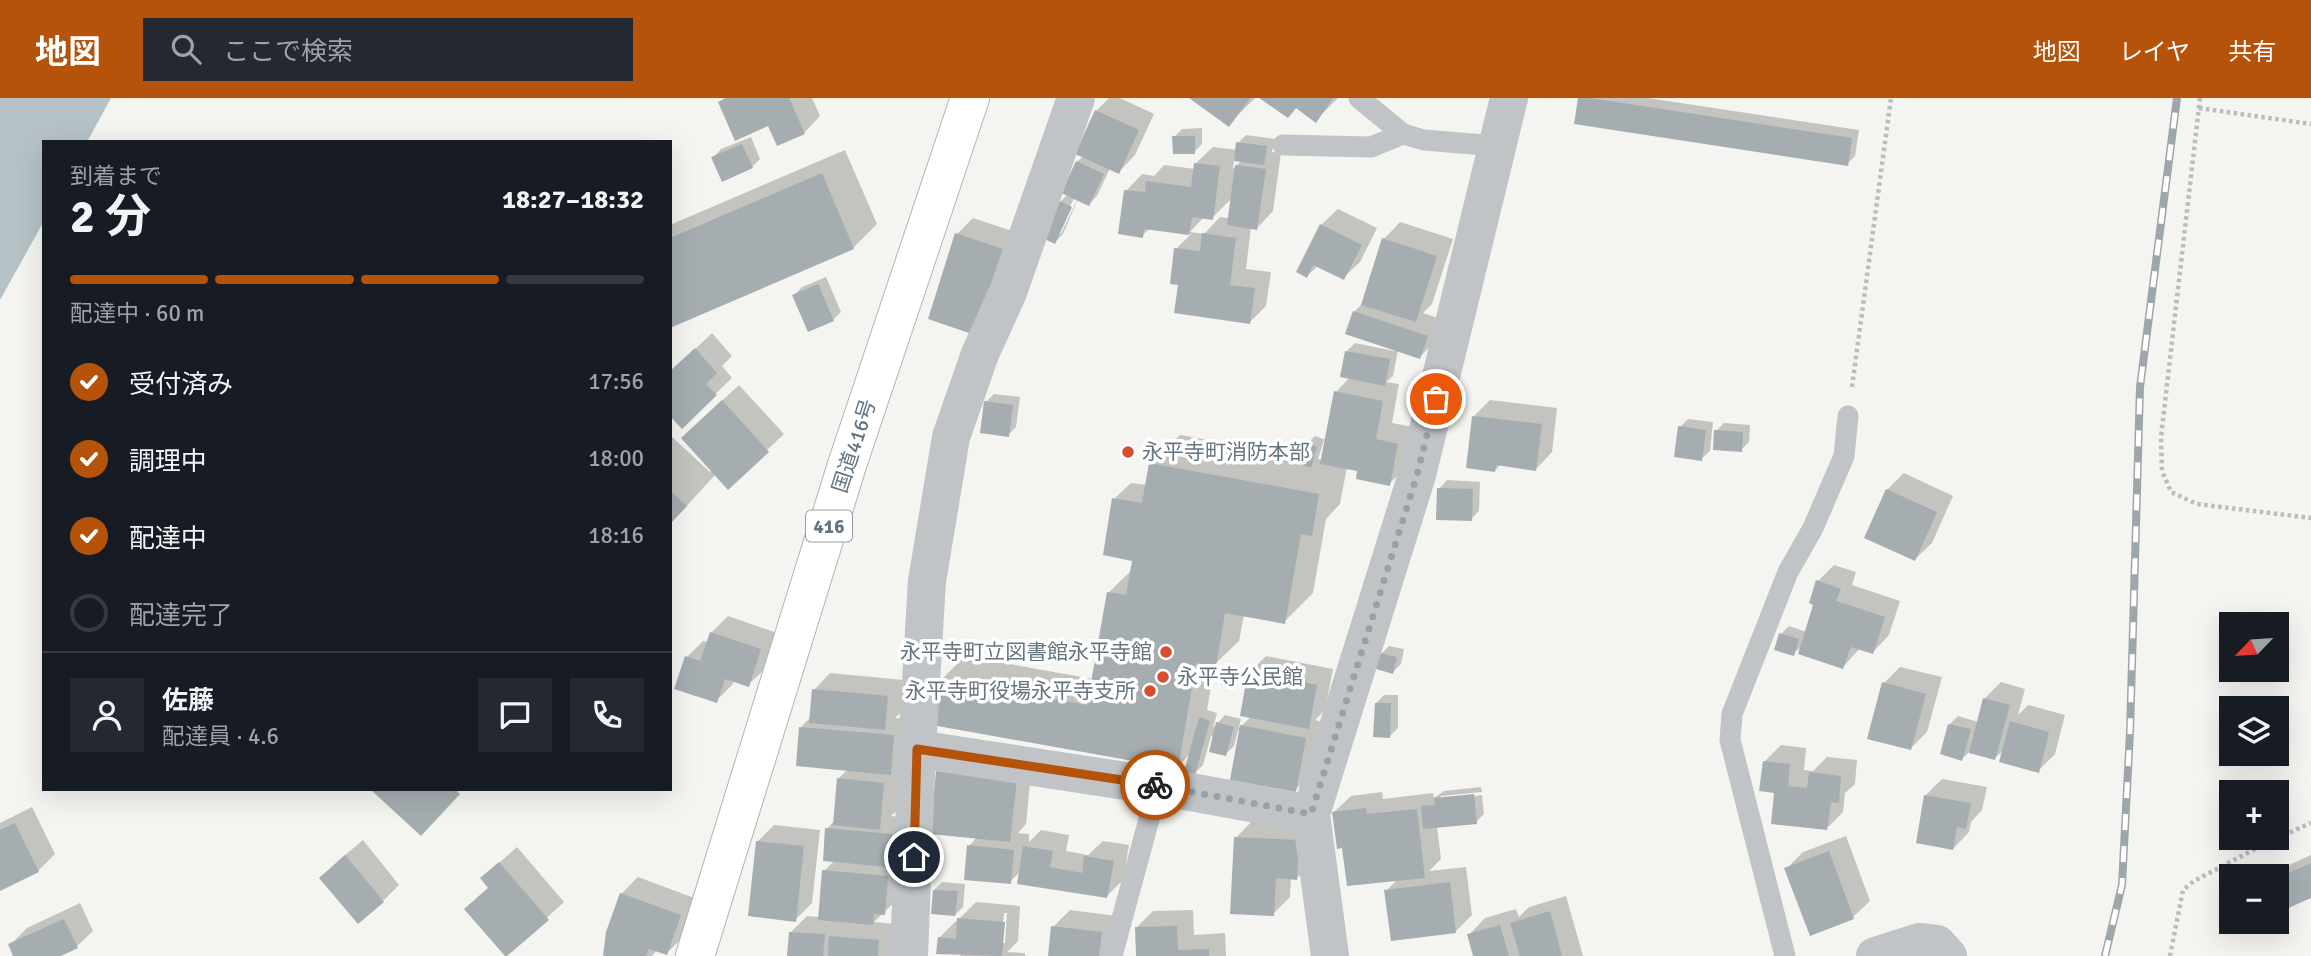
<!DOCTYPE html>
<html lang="ja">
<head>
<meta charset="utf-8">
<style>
	:root { --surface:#171b24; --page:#242831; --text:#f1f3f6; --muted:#9ea1a6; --line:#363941; --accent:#b45309 }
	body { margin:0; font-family:Signika,"Noto Sans JP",sans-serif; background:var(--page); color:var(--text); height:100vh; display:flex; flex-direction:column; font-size:26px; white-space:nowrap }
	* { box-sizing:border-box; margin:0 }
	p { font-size:23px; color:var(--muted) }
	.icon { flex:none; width:38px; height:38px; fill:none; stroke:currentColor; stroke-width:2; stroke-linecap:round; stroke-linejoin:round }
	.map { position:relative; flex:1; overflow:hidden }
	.panel { position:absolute; left:42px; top:42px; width:630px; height:651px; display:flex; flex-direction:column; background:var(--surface); border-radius:0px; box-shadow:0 7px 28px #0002 }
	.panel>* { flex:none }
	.needle { width:46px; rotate:245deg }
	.buttons { position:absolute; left:2219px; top:514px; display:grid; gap:14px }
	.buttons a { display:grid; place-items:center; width:70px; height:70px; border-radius:0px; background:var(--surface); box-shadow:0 7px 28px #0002; font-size:35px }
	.pin { position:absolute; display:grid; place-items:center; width:60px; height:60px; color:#fff; margin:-30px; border:4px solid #fff; border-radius:50%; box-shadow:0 2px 7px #0007 }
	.courier { position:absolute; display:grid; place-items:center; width:70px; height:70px; margin:-35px; border:5px solid #b45309; border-radius:50%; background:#fff; color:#222; box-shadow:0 2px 9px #0007 }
	.summary em { font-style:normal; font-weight:700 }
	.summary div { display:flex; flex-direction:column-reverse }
	.summary { display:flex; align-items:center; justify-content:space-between; height:119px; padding:0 28px }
	h1 { font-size:46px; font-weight:700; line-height:52px }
	.bar { display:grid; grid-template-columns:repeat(4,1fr); gap:10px 7px; align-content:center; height:84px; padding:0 28px }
	.bar i { height:9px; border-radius:5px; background:var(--line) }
	.bar .active { background:var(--accent) }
	.bar p { grid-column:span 4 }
	.line { display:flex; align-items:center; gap:18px; padding:0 28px; border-top:2px solid var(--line) }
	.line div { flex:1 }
	.round { display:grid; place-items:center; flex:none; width:74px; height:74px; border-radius:0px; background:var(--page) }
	ol { padding:0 28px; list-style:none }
	li { display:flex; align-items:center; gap:21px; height:77px }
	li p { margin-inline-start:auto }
	li .icon { padding:7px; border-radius:50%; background:var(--accent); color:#fff; stroke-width:4 }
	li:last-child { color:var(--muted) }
	li i { width:38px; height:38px; border:4px solid var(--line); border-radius:50% }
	header { display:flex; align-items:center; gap:42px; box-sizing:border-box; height:98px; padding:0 35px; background:var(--accent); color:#fff }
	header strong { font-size:33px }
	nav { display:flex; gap:38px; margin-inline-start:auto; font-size:24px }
	.search { width:490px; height:63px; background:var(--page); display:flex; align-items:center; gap:18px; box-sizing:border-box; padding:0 24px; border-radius:0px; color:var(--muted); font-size:26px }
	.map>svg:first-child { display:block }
	.water { fill:#b6c2c6 }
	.shadow { fill:#0003; fill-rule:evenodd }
	.building { fill:#a5adb1 }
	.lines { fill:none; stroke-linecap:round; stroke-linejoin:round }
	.trunk-casing { stroke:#b1b5b7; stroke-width:40 }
	.path { stroke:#babcbe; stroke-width:4.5; stroke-dasharray:3.5 3.5; stroke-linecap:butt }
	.service { stroke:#c0c4c7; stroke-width:21 }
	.minor { stroke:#c0c4c7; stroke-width:38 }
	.trunk { stroke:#fff; stroke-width:38 }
	.rail-casing { stroke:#9fa6aa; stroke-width:8 }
	.rail { stroke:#fff; stroke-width:5; stroke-dasharray:16; stroke-linecap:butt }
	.done { stroke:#97a1a8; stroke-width:7; stroke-dasharray:0 12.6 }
	.route { stroke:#b45309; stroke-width:9 }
	.poi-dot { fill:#d64e30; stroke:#fff; stroke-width:2.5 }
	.labels { text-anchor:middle; stroke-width:7; stroke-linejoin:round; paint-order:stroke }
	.shield { fill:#fff; stroke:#939ea6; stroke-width:2 }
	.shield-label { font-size:19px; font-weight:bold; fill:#657580 }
	.street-label { font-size:21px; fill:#657580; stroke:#fff }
	.poi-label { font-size:21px; fill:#657580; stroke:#fff; text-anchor:start }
</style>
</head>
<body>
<header>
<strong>地図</strong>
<div class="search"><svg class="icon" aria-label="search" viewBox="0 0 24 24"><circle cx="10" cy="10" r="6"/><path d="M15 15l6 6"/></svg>ここで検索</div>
<nav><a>地図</a><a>レイヤ</a><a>共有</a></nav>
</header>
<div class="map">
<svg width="2311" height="858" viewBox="0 0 2311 858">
	<rect width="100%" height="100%" fill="#f4f4f1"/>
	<path class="water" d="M0,0H111L87,44H44V123L0,202Z"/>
	<g class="shadow">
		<path d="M724,0H812L820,18L804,35L769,26L720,4Z"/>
		<path d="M1109,0H1120L1154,16L1135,57L1119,74L1110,70L1097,98L1089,106L1078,101L1063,136L1055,144L1060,104L1068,96L1077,64L1083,58L1096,13ZM1074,100L1077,102L1061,136H1057Z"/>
		<path d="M1192,0H1255L1229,26Z"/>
		<path d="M1262,0H1338L1315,23L1297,9Z"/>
		<path d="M1580,0H1648L1859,32L1855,58L1847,66Z"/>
		<path d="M1202,30V46L1194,54L1174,39L1182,31Z"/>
		<path d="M1246,37L1275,41L1272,54L1281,55L1273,113L1257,130L1251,129L1246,171L1271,174L1266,208L1250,224L1180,185L1176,151L1191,136L1150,130L1142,138L1126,93L1142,76L1154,78L1164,67L1195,71L1196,65L1213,49L1237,52L1238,45ZM1234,61L1242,62L1233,71ZM1232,100L1229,120L1220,119L1204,136L1190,134L1204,119L1212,120Z"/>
		<path d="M751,39L760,61L752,69L713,60L721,51Z"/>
		<path d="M845,52L877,126L853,150L670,228V127Z"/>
		<path d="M1338,111L1377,130L1360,164L1343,180L1318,168L1307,178L1321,127Z"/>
		<path d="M973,120L1018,135L974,235L957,136Z"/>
		<path d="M1400,124L1453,141L1432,206L1423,215L1443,222L1436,242L1420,259L1398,252L1393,278L1386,284L1399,286L1392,325L1413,329L1406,369L1389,386L1359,371L1347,369L1340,406L1326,421L1313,495L1284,524L1244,517L1239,543L1215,566L1207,612L1217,615L1213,630L1225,617L1241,621L1234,648L1226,656L1214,639L1211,638L1203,667L1195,675L1191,655L1177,669L941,582L965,558L1093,581L1108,495L1133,471L1134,462L1114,401L1131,385L1147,387L1151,366L1180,337L1303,359L1307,346L1315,338L1326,342L1336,294L1350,279L1347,253L1355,245L1394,253L1395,251L1354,214L1363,205L1384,141ZM1324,342H1326L1323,362L1318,361Z"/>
		<path d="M826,179L841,214L833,222L794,197L802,189Z"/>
		<path d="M712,235L732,258L722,268L732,280L682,328L670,275Z"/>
		<path d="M739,287L784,336L728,389L716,376L670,426V337L710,374L712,372L699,324Z"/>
		<path d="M994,296L1020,299L1016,329L1008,337L986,304Z"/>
		<path d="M1490,302L1557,310L1552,354L1536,371L1501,366L1495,373L1474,318Z"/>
		<path d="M1688,321L1713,324L1710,353L1701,361L1680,329Z"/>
		<path d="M1724,325L1750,327L1749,344L1741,352L1716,333Z"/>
		<path d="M1904,375L1953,398L1932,445L1915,461L1887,392Z"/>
		<path d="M1447,382L1480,384L1479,413L1471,421L1439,391Z"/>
		<path d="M1834,467L1856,474L1852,487L1900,503L1889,537L1873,554L1860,550L1843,569L1802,548L1793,556L1781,536L1789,528L1807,534L1815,506L1818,483Z"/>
		<path d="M728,518L777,535L765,571L748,587L734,582L733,586L716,603L687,559L703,543L708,544L711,535Z"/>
		<path d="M1389,548L1404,551L1401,566L1393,574L1381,556Z"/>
		<path d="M1266,558L1333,571L1325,612L1315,622L1322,624L1312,676L1295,692L1238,631L1252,618L1250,574Z"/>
		<path d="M1900,569L1942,579L1927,634L1911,650L1884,585Z"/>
		<path d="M830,575L904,582L901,614L895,620L910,621L907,659L897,668L900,669L896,713L891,718L908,720L901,798L874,824L895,826L890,858H789L791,834L807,818L820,819L824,773L835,762L827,731L835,722L838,681L848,671L801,629L811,619L814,592Z"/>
		<path d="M2001,584L2025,591L2018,617L2028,607L2065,617L2055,656L2038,673L2005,651L1995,660L1969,654L1962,661L1942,655L1950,626L1958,618L1978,624L1984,601Z"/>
		<path d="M1384,597H1398V630L1390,638L1376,605Z"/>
		<path d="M1781,647L1806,650L1804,672L1813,673L1827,659L1857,662L1855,686L1845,695L1843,714L1827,730L1776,693L1764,664Z"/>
		<path d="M1032,665L1026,726L1018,735L1029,736V744L1041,732L1069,737L1066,753L1088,757L1103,743L1129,747L1123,782L1107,798L1020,774L1010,784L969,748L977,739L932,735Z"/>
		<path d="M1942,681L1987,689L1982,712L1971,724L1969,734L1953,751L1925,698Z"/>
		<path d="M1481,689L1482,694L1441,698L1438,702L1482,697L1484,716L1476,724L1437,728L1441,761L1429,773L1466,769L1472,817L1456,833L1386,793L1398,781L1344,748L1334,714L1351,698L1382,694L1383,701L1433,695L1434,700L1444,693Z"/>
		<path d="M32,709L55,756L38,773L0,791V725Z"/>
		<path d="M1252,723L1315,726L1313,763L1297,780L1291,779L1290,799L1273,816L1236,740Z"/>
		<path d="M774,727L820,732L812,805L795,822L757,744Z"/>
		<path d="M1846,738L1870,803L1853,819L1786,771L1803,754Z"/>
		<path d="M363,742L399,787L383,803L338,763Z"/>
		<path d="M517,749L564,804L506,857L466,811L489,789L482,780Z"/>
		<path d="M2311,757V798L2287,809L2277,786V780L2291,766Z"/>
		<path d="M638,779L697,801L683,839L667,855L657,852L652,858H605L608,834L621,796Z"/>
		<path d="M942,784L965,786L963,809L955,817L934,792Z"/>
		<path d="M1566,798L1583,858H1475L1469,837L1485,820L1516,811L1519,819L1529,809Z"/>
		<path d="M976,804L1020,808L1018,843L1007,854L1025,855V858H960L962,856L939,840L956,823L959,824V821ZM1004,815H1007L1005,845H1001Z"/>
		<path d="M80,805L93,833L76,849L57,858H15L10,847L27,830Z"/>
		<path d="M1070,812L1117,818L1112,858H1050L1053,829Z"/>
		<path d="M1193,812L1194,837L1225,835L1226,858H1137L1136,830L1153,813Z"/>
	</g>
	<g class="building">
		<path d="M727,0H789L805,36L777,48L768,28L735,43L718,4Z"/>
		<path d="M1189,0H1250L1229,29Z"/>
		<path d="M1259,0H1333L1316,25L1296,10L1288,20Z"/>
		<path d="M1578,0H1590L1852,40L1848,68L1574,26Z"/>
		<path d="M1095,12L1139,32L1119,76L1075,56Z"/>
		<path d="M1172,38H1195V56H1173Z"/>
		<path d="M1236,44L1267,48L1264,67L1234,63Z"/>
		<path d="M742,46L753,70L722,84L711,59Z"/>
		<path d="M1076,63L1104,76L1089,108L1061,95Z"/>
		<path d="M1194,65L1220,68L1213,122L1192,119L1189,137L1144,131L1143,140L1118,136L1124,92L1145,94L1146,83L1191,89Z"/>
		<path d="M1235,67L1266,71L1257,132L1227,127Z"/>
		<path d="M822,75L854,151L670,230V140Z"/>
		<path d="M1059,103L1072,109L1055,146L1042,140Z"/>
		<path d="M1320,126L1362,147L1344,182L1313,167L1307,180L1296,174Z"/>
		<path d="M955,135L1003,151L975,237L928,221Z"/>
		<path d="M1202,135L1236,140L1230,187L1255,190L1250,226L1174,215L1178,187L1170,186L1174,150L1200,153Z"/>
		<path d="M1382,140L1437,158L1416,224L1361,207Z"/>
		<path d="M818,186L834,223L808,234L792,197Z"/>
		<path d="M1353,213L1428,238L1420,261L1345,236Z"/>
		<path d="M695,250L717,275L706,286L717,297L682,331L670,318V273Z"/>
		<path d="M1345,253L1390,261L1385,288L1340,279Z"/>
		<path d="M1334,293L1383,303L1376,341L1398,346L1390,388L1356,381L1357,373L1320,366Z"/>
		<path d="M722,302L769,354L728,392L681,340Z"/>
		<path d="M984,303L1013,307L1009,339L980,335Z"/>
		<path d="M1472,318L1542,326L1536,373L1496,367L1495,374L1466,370Z"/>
		<path d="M1678,328L1706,332L1702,363L1674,359Z"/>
		<path d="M1714,332L1743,334L1742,354L1713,352Z"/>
		<path d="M1305,345L1317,349L1311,370L1299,366Z"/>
		<path d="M1149,365L1319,396L1312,438L1301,436L1285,526L1225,515L1216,568L1196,565L1178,671L932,627L940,581L1087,607L1107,494L1126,497L1132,463L1103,457L1112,400L1142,405Z"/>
		<path d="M1437,390L1473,391L1472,423L1436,422Z"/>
		<path d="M1886,391L1937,414L1915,463L1864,440Z"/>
		<path d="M670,393L687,408L670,426Z"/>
		<path d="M1816,482L1841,491L1836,503L1885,519L1873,556L1851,549L1843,571L1798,556L1813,507L1809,505Z"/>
		<path d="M710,534L761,551L749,589L725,581L717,605L674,591L685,558L700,563Z"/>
		<path d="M1779,535L1799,541L1794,558L1774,552Z"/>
		<path d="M1380,555L1397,559L1393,576L1376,571Z"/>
		<path d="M1248,573L1317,587L1309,631L1240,618Z"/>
		<path d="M1882,584L1926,596L1911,652L1867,641Z"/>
		<path d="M812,591L888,598L885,632L809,625Z"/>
		<path d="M1983,600L2010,607L1995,662L1969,655Z"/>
		<path d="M1375,605H1391L1390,640L1373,639Z"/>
		<path d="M1199,619L1210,623L1195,677L1184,674Z"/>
		<path d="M2010,623L2049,634L2039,675L1999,664Z"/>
		<path d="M1216,624L1234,629L1226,658L1209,654Z"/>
		<path d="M1948,626L1971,631L1962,663L1940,656Z"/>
		<path d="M1240,627L1306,640L1296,694L1230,682Z"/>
		<path d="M799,629L894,637L891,677L796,668Z"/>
		<path d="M1763,663L1790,666L1788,688L1807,690L1809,674L1841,678L1839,705L1831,704L1827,732L1771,726L1774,695L1759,693Z"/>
		<path d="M936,673L1017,681L1010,744L930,736Z"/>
		<path d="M837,680L884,685L880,732L833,727Z"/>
		<path d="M370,691H455L460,696L421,738Z"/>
		<path d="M1474,696L1477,726L1423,731L1421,708L1435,707L1434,700Z"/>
		<path d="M1924,697L1971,705L1966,731L1957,729L1953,752L1916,745Z"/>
		<path d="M1366,710L1367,716L1417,711L1425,780L1347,788L1342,750L1337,751L1332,714Z"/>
		<path d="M15,725L39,774L0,793V732Z"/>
		<path d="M825,730L892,736L889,769L823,763Z"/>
		<path d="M1234,739L1299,742L1297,782L1276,780L1274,818L1230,816Z"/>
		<path d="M756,743L804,748L796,824L748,818Z"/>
		<path d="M967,747L1014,752L1011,786L964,782Z"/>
		<path d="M1023,748L1053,753L1050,769L1082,775L1084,758L1114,763L1107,800L1017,786Z"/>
		<path d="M1829,753L1854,821L1810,838L1784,770Z"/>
		<path d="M345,757L384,804L358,826L319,780Z"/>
		<path d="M499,764L549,822L507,858H505L464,811L488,790L480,780Z"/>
		<path d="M2311,765V800L2286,811L2277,791V780Z"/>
		<path d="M822,772L888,778L885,817L874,816L873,827L818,822Z"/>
		<path d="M1450,784L1456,835L1391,843L1384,792Z"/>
		<path d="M933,792L958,793L955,818L931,816Z"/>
		<path d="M620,795L681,817L667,857L649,851L646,858H603L606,834Z"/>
		<path d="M1550,813L1562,858H1520L1510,825Z"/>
		<path d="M957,820L1005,824L1002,858L936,856L938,839L956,841Z"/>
		<path d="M64,821L78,850L61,858H13L8,846Z"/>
		<path d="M1500,827L1509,858H1473L1467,836Z"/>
		<path d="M1051,828L1102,834L1099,858H1048Z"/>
		<path d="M1177,828L1178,852L1209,851V858H1136L1135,829Z"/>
		<path d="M789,834L825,836L823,858H787Z"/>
		<path d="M829,838L879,842L878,858H828Z"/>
	</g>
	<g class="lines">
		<g class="trunk-casing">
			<path id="trunk" d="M695,858L847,367L970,0"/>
		</g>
		<g class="path">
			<path d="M2200,0L2161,339L2162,373L2171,394L2197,406L2311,420"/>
			<path d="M2199,10L2311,26"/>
			<path d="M1852,289L1891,0"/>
			<path d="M2277,740L2311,725"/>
			<path d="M2170,858L2183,792L2194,783L2276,740"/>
		</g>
		<g class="service">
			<path d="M1359,0L1403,36L1424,42L1497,48"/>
			<path d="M1283,47L1371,49L1403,36"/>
			<path d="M1112,858L1158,688"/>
			<path d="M1785,858L1730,642L1732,616L1788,474L1813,430L1844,358L1848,318"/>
		</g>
		<g class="minor">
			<path d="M917,651L1158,688L1311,716"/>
			<path d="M909,858L917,651L927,483L951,339L980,256L1008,194L1076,0"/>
			<path d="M1330,858L1311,716L1417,377L1509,0"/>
			<path d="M1875,858L1919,844L1937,846L1948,858"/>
		</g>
		<use href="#trunk" class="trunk"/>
		<g class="rail-casing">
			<path id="rail" d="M2105,858L2122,787L2130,634L2140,289L2177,0"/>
		</g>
		<use href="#rail" class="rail"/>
	</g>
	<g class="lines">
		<path class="done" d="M1155,687L1311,716L1417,377L1436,301"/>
		<path class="route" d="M914,759L917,651L1155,687"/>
	</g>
	<g class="poi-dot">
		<circle cx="1128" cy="354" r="7"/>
		<circle cx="1166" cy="554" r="7"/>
		<circle cx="1163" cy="579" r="7"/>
		<circle cx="1150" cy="593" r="7"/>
	</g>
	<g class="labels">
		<rect class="shield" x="806" y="412.5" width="46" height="31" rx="5"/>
		<g class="shield-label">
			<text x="829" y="435">416</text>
		</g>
		<g class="street-label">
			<text transform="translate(854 348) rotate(-72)" y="7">国道416号</text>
		</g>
		<g class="poi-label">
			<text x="1142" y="361">永平寺町消防本部</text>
			<text x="1152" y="561" text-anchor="end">永平寺町立図書館永平寺館</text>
			<text x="1177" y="586">永平寺公民館</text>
			<text x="1136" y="600" text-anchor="end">永平寺町役場永平寺支所</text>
		</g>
	</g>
</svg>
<div class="buttons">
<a><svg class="needle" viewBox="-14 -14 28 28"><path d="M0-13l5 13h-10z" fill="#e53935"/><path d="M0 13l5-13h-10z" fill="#9ea1a6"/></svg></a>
<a><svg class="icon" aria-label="layers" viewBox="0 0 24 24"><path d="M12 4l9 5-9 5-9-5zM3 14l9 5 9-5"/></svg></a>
<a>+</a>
<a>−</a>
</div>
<div class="pin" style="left:1436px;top:301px;background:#ea580c"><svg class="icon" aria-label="bag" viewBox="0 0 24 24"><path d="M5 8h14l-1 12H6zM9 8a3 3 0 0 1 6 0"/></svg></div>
<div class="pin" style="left:914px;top:759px;background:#1f2937"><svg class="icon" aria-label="home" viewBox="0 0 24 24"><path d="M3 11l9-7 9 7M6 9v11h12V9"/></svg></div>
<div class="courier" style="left:1155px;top:687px"><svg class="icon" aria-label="bike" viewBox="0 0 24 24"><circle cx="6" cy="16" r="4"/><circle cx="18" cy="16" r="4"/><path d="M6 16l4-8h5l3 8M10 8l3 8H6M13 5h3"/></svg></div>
<section class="panel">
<div class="summary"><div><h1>2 分</h1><p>到着まで</p></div><em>18:27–18:32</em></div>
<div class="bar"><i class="active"></i><i class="active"></i><i class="active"></i><i></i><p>配達中 · 60 m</p></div>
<ol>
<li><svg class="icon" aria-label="check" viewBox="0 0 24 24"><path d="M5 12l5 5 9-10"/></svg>受付済み<p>17:56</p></li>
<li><svg class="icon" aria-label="check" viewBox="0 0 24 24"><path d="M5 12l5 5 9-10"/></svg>調理中<p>18:00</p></li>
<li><svg class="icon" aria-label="check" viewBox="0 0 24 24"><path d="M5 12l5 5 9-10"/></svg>配達中<p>18:16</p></li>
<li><i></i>配達完了</li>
</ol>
<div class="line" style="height:126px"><a class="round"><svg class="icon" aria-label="person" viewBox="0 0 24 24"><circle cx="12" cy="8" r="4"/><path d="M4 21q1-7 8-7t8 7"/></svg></a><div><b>佐藤</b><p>配達員 · 4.6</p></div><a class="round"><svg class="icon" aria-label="chat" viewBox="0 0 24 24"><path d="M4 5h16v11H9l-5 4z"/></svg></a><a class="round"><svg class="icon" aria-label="phone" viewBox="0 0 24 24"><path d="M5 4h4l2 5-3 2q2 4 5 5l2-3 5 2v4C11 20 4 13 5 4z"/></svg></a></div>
</section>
</div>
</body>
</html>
